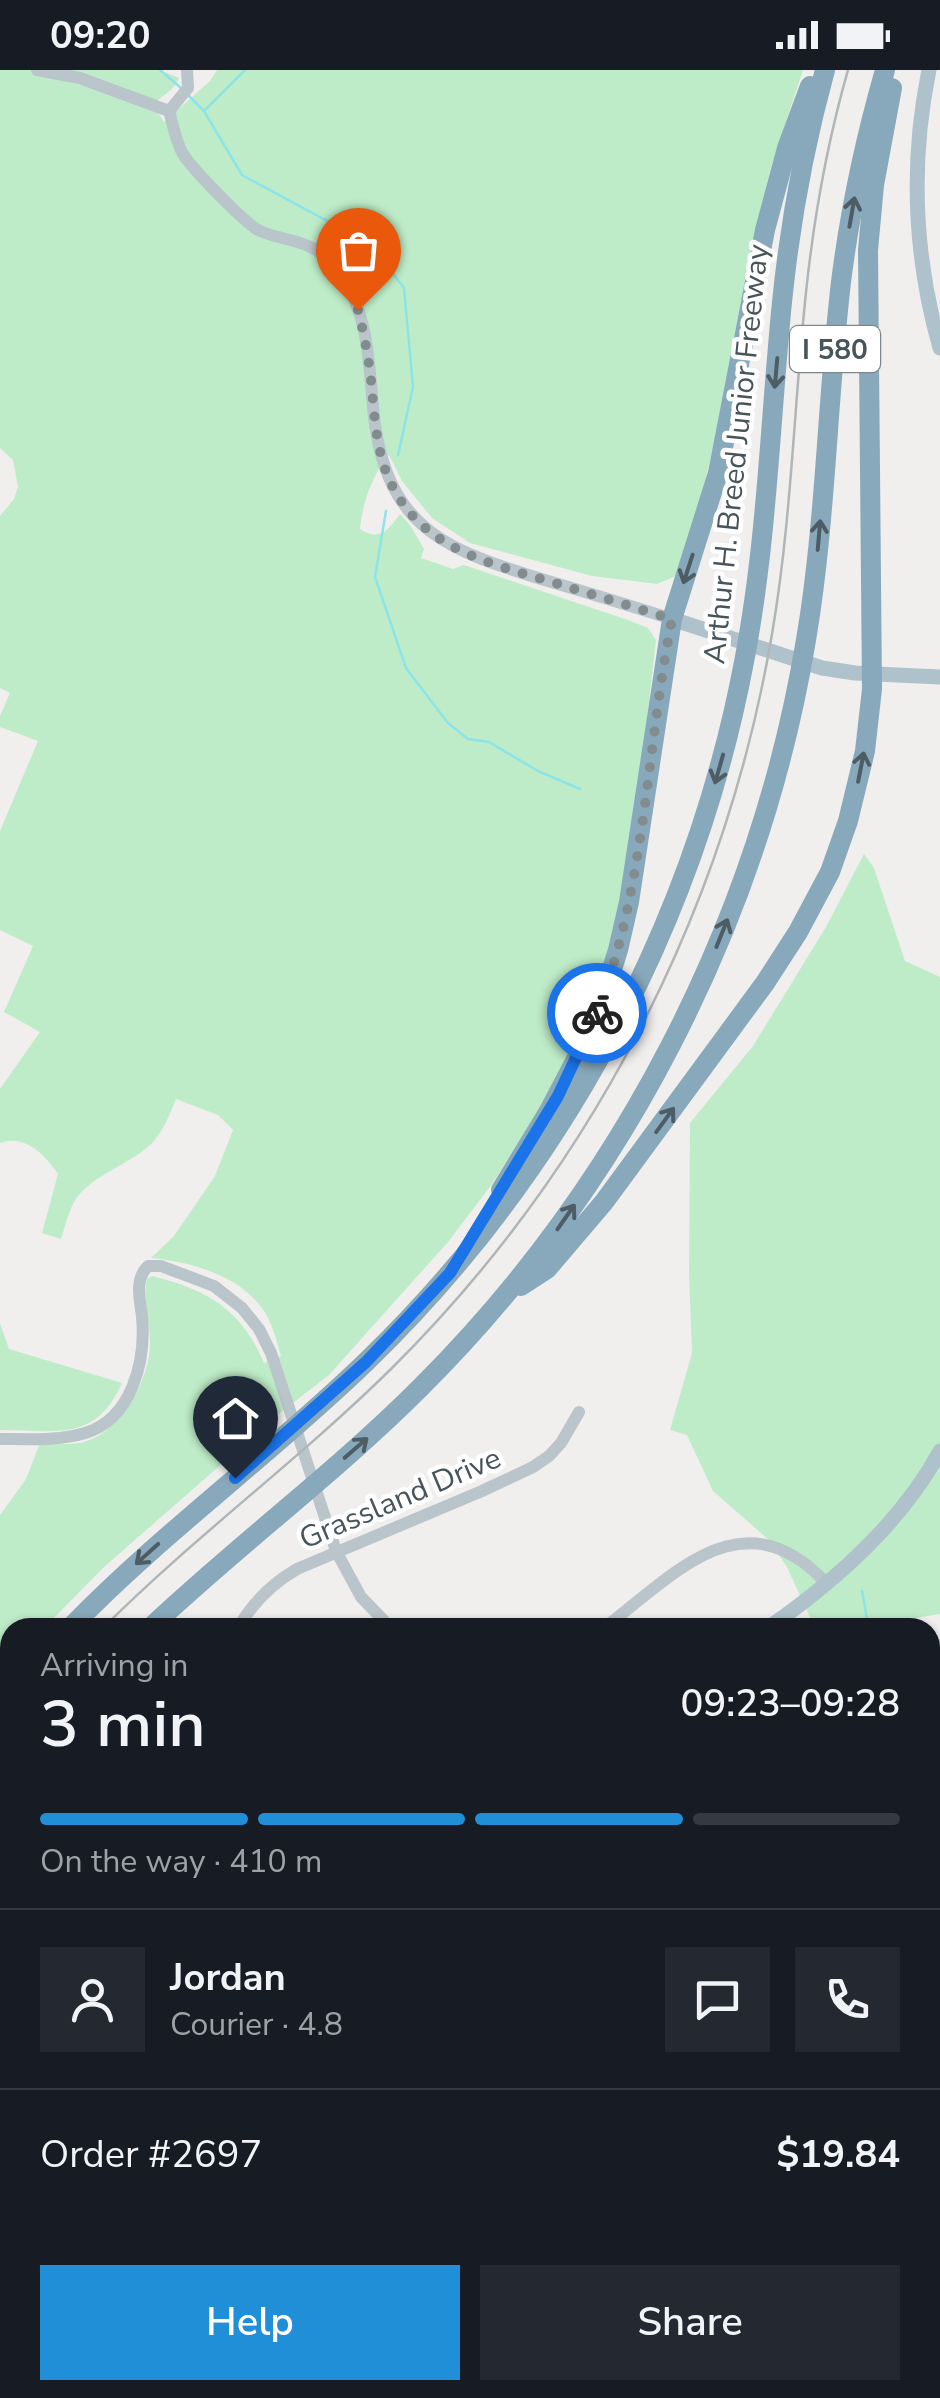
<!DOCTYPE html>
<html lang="en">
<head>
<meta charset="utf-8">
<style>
	:root { --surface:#171b24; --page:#242831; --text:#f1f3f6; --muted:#9ea1a6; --line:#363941; --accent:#218fd7 }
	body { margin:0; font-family:"Nunito Sans",sans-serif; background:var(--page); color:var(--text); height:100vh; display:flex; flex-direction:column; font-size:38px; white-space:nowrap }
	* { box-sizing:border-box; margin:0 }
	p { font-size:32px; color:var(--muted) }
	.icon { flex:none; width:55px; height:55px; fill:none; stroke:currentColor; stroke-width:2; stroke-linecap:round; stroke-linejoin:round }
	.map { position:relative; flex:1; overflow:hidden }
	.details { position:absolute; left:0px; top:1548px; width:940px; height:782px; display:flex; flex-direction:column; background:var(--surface); border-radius:30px 30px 0 0; box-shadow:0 2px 8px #0004 }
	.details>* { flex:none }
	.pin { position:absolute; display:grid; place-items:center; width:85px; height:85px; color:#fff; margin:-102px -42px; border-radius:50% 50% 50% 0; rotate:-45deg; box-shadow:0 0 10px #0007 }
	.pin .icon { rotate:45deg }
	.courier { position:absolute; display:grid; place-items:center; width:100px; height:100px; margin:-50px; border:8px solid #1a73e8; border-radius:50%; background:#fff; color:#222; box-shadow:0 2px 12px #0007 }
	.summary em { font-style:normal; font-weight:600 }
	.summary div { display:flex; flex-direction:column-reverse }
	.summary { display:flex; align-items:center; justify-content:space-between; height:170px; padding:0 40px }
	h1 { font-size:65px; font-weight:600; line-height:75px }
	.bar { display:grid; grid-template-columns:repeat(4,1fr); gap:15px 10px; align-content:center; height:120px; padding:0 40px }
	.bar i { height:12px; border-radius:8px; background:var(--line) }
	.bar .current { background:var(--accent) }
	.bar p { grid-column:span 4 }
	.line { display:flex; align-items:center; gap:25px; padding:0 40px; border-top:2px solid var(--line) }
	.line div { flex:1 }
	.round { display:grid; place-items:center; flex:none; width:105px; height:105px; border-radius:0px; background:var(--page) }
	.button { display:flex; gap:20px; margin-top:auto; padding:20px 40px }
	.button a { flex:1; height:115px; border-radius:0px; background:var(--accent); color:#fff; font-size:40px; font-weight:600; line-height:115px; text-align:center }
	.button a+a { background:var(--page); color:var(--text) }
	.status { display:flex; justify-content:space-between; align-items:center; height:70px; padding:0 50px; background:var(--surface); direction:ltr }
	.status svg { height:28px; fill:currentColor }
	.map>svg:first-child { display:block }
	.green { fill:#beecc8 }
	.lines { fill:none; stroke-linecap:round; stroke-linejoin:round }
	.stream { stroke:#8de4e7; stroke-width:2.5 }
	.minor { stroke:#bac5cb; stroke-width:12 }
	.major { stroke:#afc2cc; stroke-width:15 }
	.highway { stroke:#88a9bb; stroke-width:20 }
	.rail { stroke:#b0b5b8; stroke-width:2.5 }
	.oneway { stroke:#4e5d65 }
	.done { stroke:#828b8e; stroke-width:10; stroke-dasharray:0 18 }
	.route { stroke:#1a73e8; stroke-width:12 }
	.labels { text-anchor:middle; stroke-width:9; stroke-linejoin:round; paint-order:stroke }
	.shield { fill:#fff; stroke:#7e888c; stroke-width:2.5 }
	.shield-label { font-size:28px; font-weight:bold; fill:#47555b }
	.street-label { font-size:30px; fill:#47555b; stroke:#fff }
</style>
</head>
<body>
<div class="status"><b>09:20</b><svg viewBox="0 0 49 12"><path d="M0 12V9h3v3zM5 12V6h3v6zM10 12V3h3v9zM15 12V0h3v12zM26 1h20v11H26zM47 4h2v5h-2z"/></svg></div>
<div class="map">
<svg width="940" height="2328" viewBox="0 0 940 2328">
	<rect width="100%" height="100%" fill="#f1eeee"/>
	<g class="green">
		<path d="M0,0H160L179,8C173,22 163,24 153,35L164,52L210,11L217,0H803L771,97L735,261L721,346L696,448L676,506L657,514L592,506L470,473L432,448L402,411L389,385C373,403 362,434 360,459C380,472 388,460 400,444L410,455L424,479L421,488L453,499L464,495L628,550L648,558L656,570L636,748L615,870L586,956L544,1036L489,1118L448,1172L329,1305L280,1343L104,1497L45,1557L10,1558V1594L0,1605V1445L26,1409L40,1373C54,1373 74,1376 87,1371C123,1359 151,1307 150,1271C150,1251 142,1228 147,1209L152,1206C208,1220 241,1239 264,1293L281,1286C277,1272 272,1253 264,1241C240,1205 191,1192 151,1188L174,1166L215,1106L233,1060L218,1045L176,1029C170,1044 164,1059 154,1071C135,1093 89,1105 74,1132C68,1143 65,1157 61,1169L42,1163L58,1104C45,1085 25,1064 0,1073V1019L40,962L4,942L33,876L0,860V761L38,671L0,657V646L10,623L0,618V446L14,429L18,417L13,390L0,378Z"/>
		<path d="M864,784L874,798L905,891L940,907V1544L862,1557L813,1554L787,1497L769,1470L713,1421L687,1365L670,1360L692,1283L689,1204L690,1053L753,976L826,857Z"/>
		<path d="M0,1253L9,1279L122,1313C95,1373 57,1360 0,1360Z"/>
		<path d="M940,1744V2178L930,2185V1746Z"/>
		<path d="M10,2169V2320H705L694,2328H0V2170Z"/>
	</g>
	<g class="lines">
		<g class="stream">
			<path d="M160,0L181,18"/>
			<path d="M187,24L204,41L242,105L370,174L404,218L413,317L398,385"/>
			<path d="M205,40L245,0"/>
			<path d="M386,441L375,507L406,598L448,653L468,669L489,672L538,701L580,719"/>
			<path d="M862,1521L868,1554L865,1558"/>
			<path d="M930,1723L940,1724"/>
			<path d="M0,2121L10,2115"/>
		</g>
		<g class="minor">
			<path d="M37,0L80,8L169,41C173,54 176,73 183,84C193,100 243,151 258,160C276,169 299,169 316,180C325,185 335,199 342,208C370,245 369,303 374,347C388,462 450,481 548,511C589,523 631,536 672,549"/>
			<path d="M169,41L188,18L187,0"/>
			<path d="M0,1369C27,1369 59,1371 85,1363C132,1349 146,1291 142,1247C140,1229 134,1210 148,1196H161L214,1216L242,1238L259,1259L271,1283L336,1481L361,1527L391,1558"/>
			<path d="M238,1558C253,1532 271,1514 297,1499L482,1421L533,1397L549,1386L561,1373L579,1342"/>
			<path d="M604,1558C676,1503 744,1424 827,1514"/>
			<path d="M930,1577L940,1575"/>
		</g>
		<g class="major">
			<path d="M929,0C910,93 914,186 940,278"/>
			<path d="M672,549L822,598L855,603L940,607"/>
			<path d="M768,1558C834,1512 902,1452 940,1381"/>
			<path d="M0,2023L10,2019"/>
		</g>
		<g class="highway">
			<path d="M501,1120L549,1041L580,982L604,925L618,880L629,832L672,549L718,403L765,160L787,78L810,16"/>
			<path d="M521,1216L547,1199L604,1132L765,913L798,862L830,802L848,751L865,681L872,619L868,180L874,115L892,18"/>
			<path d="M70,1558C163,1462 271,1384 367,1291C560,1104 694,856 744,592C767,473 770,352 782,232C790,153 804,76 825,0"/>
			<path d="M150,1558C238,1475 335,1403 420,1318C622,1117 759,852 806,570C826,452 827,331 841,212C850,140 865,70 885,0"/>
			<path d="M0,1636L10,1624"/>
			<path d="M0,1728L10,1715"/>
		</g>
		<g class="rail">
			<path d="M103,1558C195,1466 300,1389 392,1298C592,1099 725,841 772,564C792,448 794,330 807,213C815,141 828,70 848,0"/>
			<path d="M0,1688L10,1675"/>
		</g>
	</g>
	<defs><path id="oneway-shaft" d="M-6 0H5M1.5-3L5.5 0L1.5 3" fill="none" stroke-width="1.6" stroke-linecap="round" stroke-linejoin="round" transform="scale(2.5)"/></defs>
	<g class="oneway">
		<use href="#oneway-shaft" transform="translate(852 142) rotate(-80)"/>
		<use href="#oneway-shaft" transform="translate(776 303) rotate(95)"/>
		<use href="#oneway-shaft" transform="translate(819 465) rotate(-85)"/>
		<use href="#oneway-shaft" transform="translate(688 499) rotate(108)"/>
		<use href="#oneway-shaft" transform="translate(861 697) rotate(-79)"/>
		<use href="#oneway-shaft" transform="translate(719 699) rotate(106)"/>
		<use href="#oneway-shaft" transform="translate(722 863) rotate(-68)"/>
		<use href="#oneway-shaft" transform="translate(665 1050) rotate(-54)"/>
		<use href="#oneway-shaft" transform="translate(566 1147) rotate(-55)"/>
		<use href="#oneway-shaft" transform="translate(356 1378) rotate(-41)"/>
		<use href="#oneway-shaft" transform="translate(147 1484) rotate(138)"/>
	</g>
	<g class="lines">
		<path class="done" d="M358,240C363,260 367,280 370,301C374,333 374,367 385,399C413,477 485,492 555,513C594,525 633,537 672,549C646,680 646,817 597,943"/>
		<path class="route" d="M235,1408L366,1292L450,1203L558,1026L597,943"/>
	</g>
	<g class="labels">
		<rect class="shield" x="790" y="256" width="90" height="46" rx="8"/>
		<g class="shield-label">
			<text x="835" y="289">I 580</text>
		</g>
		<g class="street-label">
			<text transform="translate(736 384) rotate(-84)" y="10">Arthur H. Breed Junior Freeway</text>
			<text transform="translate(400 1428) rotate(-23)" y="10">Grassland Drive</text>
		</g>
	</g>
</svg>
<div class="pin" style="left:358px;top:240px;background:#ea580c"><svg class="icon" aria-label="bag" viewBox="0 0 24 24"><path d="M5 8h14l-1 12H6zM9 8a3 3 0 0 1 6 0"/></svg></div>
<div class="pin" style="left:235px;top:1408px;background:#1f2937"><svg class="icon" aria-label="home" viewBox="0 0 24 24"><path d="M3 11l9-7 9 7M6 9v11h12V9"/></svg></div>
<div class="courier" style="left:597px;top:943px"><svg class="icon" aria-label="bike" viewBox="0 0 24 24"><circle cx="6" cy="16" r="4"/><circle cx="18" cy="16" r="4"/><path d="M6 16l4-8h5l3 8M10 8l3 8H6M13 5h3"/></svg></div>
<section class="details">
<div class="summary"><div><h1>3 min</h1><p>Arriving in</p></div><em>09:23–09:28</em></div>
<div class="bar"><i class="current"></i><i class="current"></i><i class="current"></i><i></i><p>On the way · 410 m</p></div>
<div class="line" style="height:180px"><a class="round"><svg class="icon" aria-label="person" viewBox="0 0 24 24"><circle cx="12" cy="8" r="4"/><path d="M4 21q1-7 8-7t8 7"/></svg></a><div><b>Jordan</b><p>Courier · 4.8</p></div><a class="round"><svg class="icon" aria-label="chat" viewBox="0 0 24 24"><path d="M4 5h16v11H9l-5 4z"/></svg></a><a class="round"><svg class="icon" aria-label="phone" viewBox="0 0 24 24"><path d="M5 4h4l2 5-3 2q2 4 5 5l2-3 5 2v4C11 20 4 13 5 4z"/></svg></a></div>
<div class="line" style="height:130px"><div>Order #2697</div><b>$19.84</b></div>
<div class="button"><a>Help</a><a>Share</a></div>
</section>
</div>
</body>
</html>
